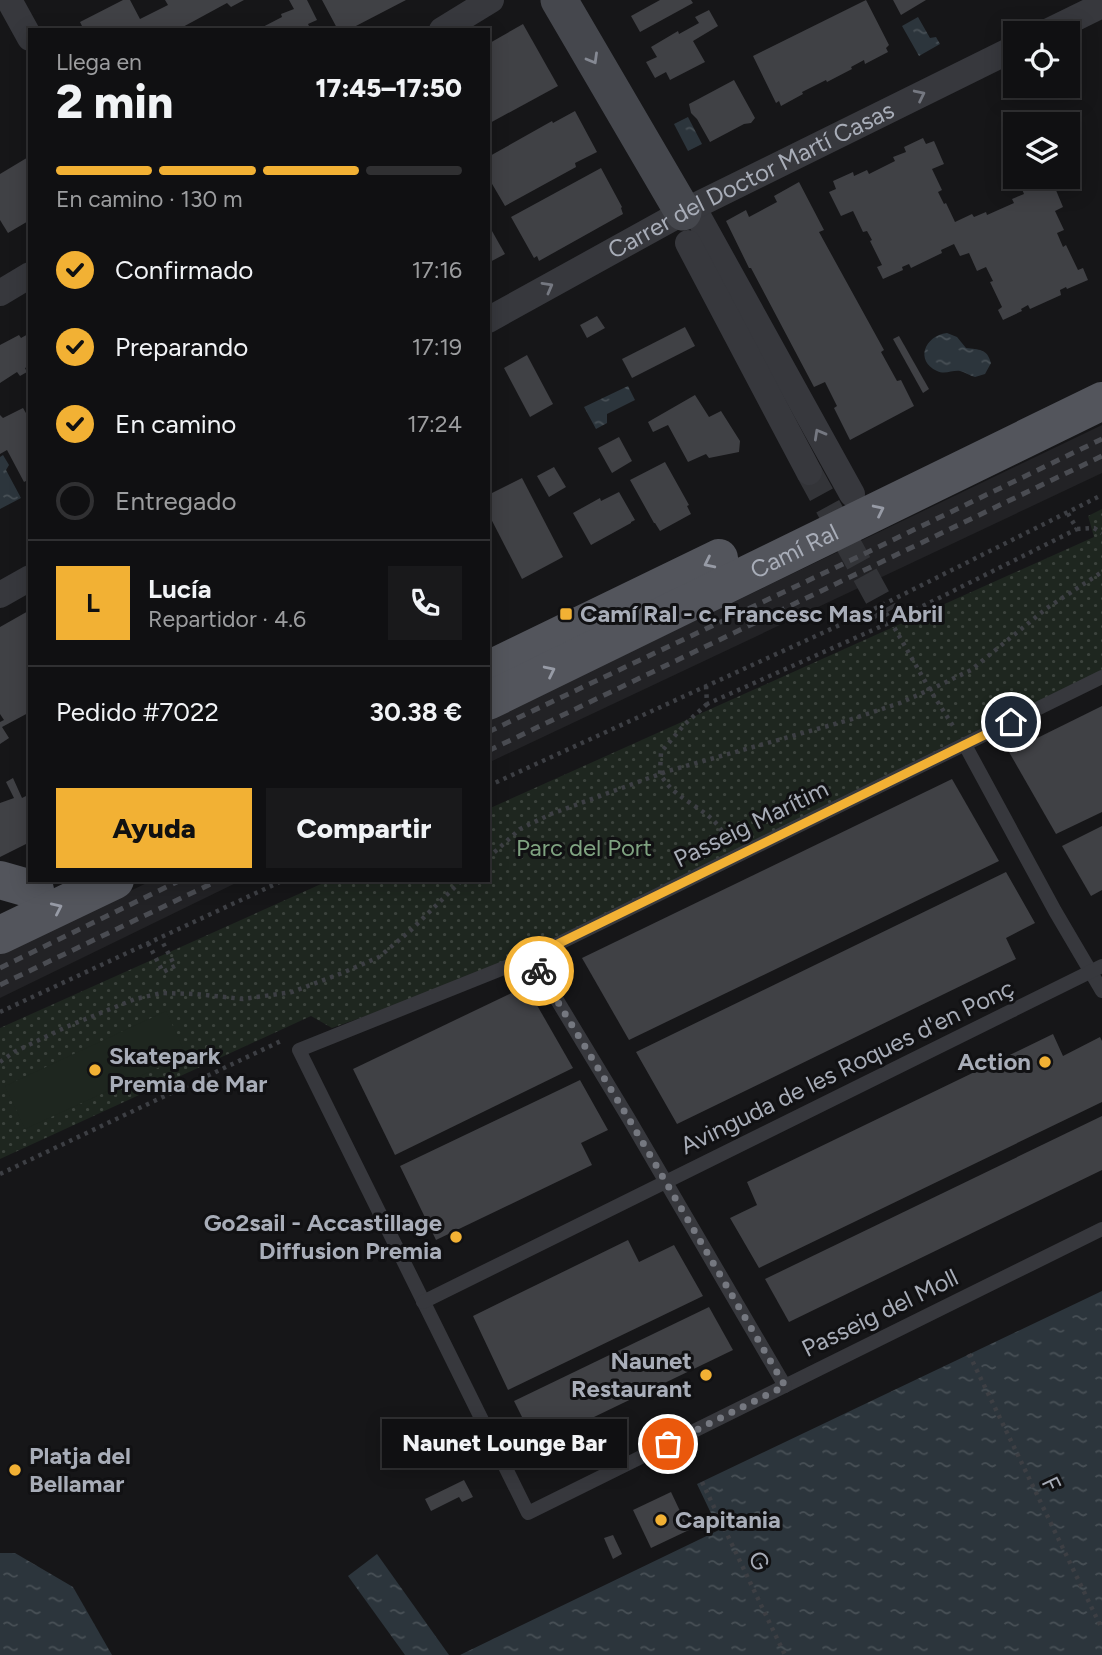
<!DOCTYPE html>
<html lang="es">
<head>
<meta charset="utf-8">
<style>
	:root { --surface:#101012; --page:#19191b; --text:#f1f3f6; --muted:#9c9d9f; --line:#303032; --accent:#f2b134 }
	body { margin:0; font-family:Figtree,sans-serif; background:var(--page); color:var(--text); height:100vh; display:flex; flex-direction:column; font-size:26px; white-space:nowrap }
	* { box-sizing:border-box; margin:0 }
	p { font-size:23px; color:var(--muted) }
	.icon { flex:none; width:38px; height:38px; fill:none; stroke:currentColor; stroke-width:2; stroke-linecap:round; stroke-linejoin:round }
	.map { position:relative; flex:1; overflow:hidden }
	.panel { position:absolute; left:28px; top:28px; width:462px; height:854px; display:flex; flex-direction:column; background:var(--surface); border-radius:0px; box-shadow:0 4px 18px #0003,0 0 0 2px var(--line) }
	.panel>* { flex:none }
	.buttons { position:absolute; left:1003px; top:21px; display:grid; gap:14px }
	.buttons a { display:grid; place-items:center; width:77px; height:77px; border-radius:0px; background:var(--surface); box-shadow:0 4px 18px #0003,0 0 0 2px var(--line); font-size:35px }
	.pin { position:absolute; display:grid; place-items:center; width:60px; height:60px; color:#fff; margin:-30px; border:4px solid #fff; border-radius:50%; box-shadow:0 2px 7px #0007 }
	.courier { position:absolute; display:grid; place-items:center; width:70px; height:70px; margin:-35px; border:5px solid #f2b134; border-radius:50%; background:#fff; color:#222; box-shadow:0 2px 9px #0007 }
	.bubble { position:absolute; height:49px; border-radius:0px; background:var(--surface); box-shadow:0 4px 18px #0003,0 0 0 2px var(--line); font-size:23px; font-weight:800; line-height:49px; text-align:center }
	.headline em { font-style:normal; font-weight:800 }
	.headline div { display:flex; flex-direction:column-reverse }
	.headline { display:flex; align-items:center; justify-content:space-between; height:119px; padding:0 28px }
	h1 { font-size:46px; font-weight:800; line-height:52px }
	.bar { display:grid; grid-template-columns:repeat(4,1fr); gap:10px 7px; align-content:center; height:84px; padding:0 28px }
	.bar i { height:9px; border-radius:5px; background:var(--line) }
	.bar .active { background:var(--accent) }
	.bar p { grid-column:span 4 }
	.line { display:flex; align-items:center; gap:18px; padding:0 28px; border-top:2px solid var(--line) }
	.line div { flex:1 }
	.round { display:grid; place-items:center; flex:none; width:74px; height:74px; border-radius:0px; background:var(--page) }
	ol { padding:0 28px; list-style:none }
	li { display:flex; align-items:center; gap:21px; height:77px }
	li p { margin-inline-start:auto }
	li .icon { padding:7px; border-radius:50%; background:var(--accent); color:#111; stroke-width:4 }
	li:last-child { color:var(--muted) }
	li i { width:38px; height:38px; border:4px solid var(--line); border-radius:50% }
	.action { display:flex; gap:14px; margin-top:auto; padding:14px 28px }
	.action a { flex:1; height:80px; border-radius:0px; background:var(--accent); color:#111; font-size:28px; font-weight:800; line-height:80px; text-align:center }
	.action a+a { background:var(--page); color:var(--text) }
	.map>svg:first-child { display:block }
	.built { fill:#222225 }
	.park { fill:url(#park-dots) }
	.garden { fill:#1e261f }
	.water { fill:url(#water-ripples) }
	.building { fill:#404145 }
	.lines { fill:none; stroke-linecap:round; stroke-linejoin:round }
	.street-tunnel { stroke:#333438; stroke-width:26; stroke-dasharray:26 13; stroke-linecap:butt }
	.path { stroke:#3d3f44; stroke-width:4.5; stroke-dasharray:3.5 5; stroke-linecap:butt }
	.lane { stroke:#37383d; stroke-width:14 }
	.street { stroke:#37383d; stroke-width:26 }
	.secondary { stroke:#45474d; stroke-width:37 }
	.primary { stroke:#53555c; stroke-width:38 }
	.rail { stroke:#4a4c52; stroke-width:5; stroke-dasharray:9 7; stroke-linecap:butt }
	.oneway { stroke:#858993 }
	.oneway2 { stroke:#757881 }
	.oneway3 { stroke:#979ba6 }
	.done { stroke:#757880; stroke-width:7; stroke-dasharray:0 12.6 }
	.route { stroke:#f2b134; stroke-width:9 }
	.poi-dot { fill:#f2b134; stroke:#111113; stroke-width:2.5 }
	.labels { text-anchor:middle; stroke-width:6; stroke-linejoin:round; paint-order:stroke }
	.street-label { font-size:24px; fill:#a8adb8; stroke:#111113 }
	.poi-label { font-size:24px; font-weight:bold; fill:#a8adb8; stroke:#111113; text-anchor:start }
	.park-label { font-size:24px; fill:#7fa381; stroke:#111113 }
</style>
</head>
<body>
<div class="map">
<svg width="1102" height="1655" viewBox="0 0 1102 1655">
	<defs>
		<pattern id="park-dots" width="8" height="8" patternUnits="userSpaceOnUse" patternTransform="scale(1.75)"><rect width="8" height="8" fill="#1e261f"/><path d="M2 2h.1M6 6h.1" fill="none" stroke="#3c433d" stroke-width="1.8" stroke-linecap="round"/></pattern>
		<pattern id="water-ripples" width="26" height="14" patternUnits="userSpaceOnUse" patternTransform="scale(1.75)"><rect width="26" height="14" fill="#2c353c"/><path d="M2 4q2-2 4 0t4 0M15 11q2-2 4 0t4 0" fill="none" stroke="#485056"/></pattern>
	</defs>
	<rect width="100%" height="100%" fill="#161618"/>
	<g class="built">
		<path d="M1102,425V473L488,763V720Z"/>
		<path d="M153,880H242L0,998V953Z"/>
	</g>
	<path class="park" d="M1102,509V676L531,957L332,1028L311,1016L0,1159V1028L330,880H488V809L1094,537L1088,516Z"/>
	<path class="garden" d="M166,1011L186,1055L25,1129L5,1086Z"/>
	<g class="water">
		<path d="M918,17L930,38L936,37L940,44L919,56L902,26Z"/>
		<path d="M688,117L702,144L688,151L674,124Z"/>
		<path d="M947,333L957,337L966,348C979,350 987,348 991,363L985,374L975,377C970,376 965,372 960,371C952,370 945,375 937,371C915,361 924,336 947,333Z"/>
		<path d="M628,386L635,400L607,414V423L596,429L584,407Z"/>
		<path d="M3,455L9,465L6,470L21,498L0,509V457Z"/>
		<path d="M1102,1291V1655H460L719,1530L697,1484Z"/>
		<path d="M0,1553H15L73,1587L112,1655H0Z"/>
		<path d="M377,1554L449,1655H405L348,1576Z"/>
	</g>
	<g class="building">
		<path d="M123,0H130L140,19L168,5L165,0H244L231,7L227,3L181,28L182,30H84L80,22Z"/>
		<path d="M289,0H307L317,20L308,24L311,30H257L282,17L281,14L294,9Z"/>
		<path d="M322,0H406L354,27L355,28L352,30H338Z"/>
		<path d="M660,0H691L693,3L640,32L631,16Z"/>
		<path d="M866,0L889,45L886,48L888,52L865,64L864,60L851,67L852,69L827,82L826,80L802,92L803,94L781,106L779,101L776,103L753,56Z"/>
		<path d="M893,0H926L901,15Z"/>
		<path d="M709,10L718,26L693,41L705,62L670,80L666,72L655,78L646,62L657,57L651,47L678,31L679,34L699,23L695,17Z"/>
		<path d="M523,24L558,86L488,124V44Z"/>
		<path d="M734,80L755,118L751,123L744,124L710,142L697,119L691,113L689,104Z"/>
		<path d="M575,111L597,152L575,163L576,167L505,206L488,177V157L552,121L553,123Z"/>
		<path d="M923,138L926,144L934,141L944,164L932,169L942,190L938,192L944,204L946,203L955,222L972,214L974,217L986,212L987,215L1014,203L1012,199L1024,194L1022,189L1042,180L1044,187L1053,183L1063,207L1055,211L1064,230L1057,233L1063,247L1066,245L1078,270L1083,268L1088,280L1067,289L1066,287L1060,290L1061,295L1030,309L1028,305L1021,309L1022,311L1003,320L998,310L1002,307L990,282L993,281L986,267L977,271L969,253L960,256L954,244L941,250L942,253L911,268L909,264L902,267L903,270L883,279L877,267L882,265L870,241L872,240L867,231L863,232L853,211L841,216L829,192L836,189L833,181L853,172L854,176L867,170L869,174L895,161L893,157L906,152L904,147Z"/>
		<path d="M30,156V220L8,233L0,220V174Z"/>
		<path d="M601,168L622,207L621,208L623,214L539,261L537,256L534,258L511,217Z"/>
		<path d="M799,182L824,230L819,232L884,350L881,352L897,381L901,380L914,406L850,440L834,408L837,406L825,382L814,387L751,268H749L726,221L746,210L749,217L777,202L774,196Z"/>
		<path d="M488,224L505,254L488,263Z"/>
		<path d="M597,316L605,328L587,338L580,325Z"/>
		<path d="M685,327L695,346L632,378L622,359Z"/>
		<path d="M30,333V366L25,368L27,372L20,376L17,372L0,383V345L19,335L21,338Z"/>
		<path d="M899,336L929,389L923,393L893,339Z"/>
		<path d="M527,355L553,404L530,417L504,368Z"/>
		<path d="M695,395L709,417L721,411L740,441L739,452L709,458L706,454L688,462L668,425L653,432L648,422Z"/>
		<path d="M23,408L30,420V479L24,482L7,450L0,454V415L3,418Z"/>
		<path d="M619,437L632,461L612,473L598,448Z"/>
		<path d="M665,462L689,505L687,506L691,514L660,531L655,523H654L630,480Z"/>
		<path d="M554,467L566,487L549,497L537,476Z"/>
		<path d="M522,478L563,557L522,579L488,513V495Z"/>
		<path d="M619,492L635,520L631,522V523L591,545L573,513L600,498L601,501Z"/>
		<path d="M30,610V712L2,727L9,738L0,744V722L4,720L0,714V627Z"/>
		<path d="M1102,706V812L1056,834L1009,752Z"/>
		<path d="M13,778L22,798L30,794V842L0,857V803L14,798L6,782Z"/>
		<path d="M952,779L999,861L629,1040L582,958Z"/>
		<path d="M1102,826V890L1091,896L1062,846Z"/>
		<path d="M1006,872L1035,923L1006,938L1016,959L677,1124L636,1052Z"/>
		<path d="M526,986L573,1068L395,1155L353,1069Z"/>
		<path d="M1053,1034L1063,1056L1100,1037L1102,1041V1102L759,1268L730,1218L757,1205L747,1182Z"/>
		<path d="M580,1080L608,1130L581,1143L592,1165L436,1240L400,1166Z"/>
		<path d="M1102,1116V1170L789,1322L765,1279Z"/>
		<path d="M628,1240L639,1262L674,1245L703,1296L508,1390L473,1316Z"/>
		<path d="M709,1307L733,1350L536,1445L514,1401Z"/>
		<path d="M464,1480L473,1497L462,1502L459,1497L431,1511L425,1499Z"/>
		<path d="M671,1492L689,1530L651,1548L633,1510Z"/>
		<path d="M613,1535L622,1554L613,1559L604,1538Z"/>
	</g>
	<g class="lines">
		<path class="street-tunnel" d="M809,472L886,613"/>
		<g class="path">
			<path d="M1077,529L1094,528L1102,533"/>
			<path d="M886,613L930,690L955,729"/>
			<path d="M706,686L707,704L891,622L1077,529L1067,512"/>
			<path d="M707,704L684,725L661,752L660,774C664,780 669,787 674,791C695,809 715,814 727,840"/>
			<path d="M488,786L866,613L1102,495"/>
			<path d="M488,858L520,829L551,814L668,771L849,720L900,703L940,685L971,670L1047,608L1102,572"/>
			<path d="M148,943L163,972L175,966L163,943"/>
			<path d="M0,1012L284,880"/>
			<path d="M0,1062L14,1052L66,1027L135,999L162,993L196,994L243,999L292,992L342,973L379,957L411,930L462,880"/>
			<path d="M0,1174L281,1041"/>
			<path d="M969,1354L1102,1629"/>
			<path d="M702,1482L785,1655"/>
		</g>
		<g class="lane">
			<path d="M1102,677L531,957L299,1050L528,1513L1102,1229"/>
			<path d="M965,745L1055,911L1102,991"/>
			<path d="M531,957L629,1119L785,1386"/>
			<path d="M423,1302L1102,966"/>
		</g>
		<g class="street">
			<path d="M9,0L30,38"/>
			<path d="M442,30L491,0"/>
			<path d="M1045,33L1102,5"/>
			<path d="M693,207L852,494"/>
			<path d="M688,243L809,472"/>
			<path d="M0,293L30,275"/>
			<path id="s1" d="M488,320L687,210L1015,48"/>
			<path d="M0,595L30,578"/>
		</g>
		<path class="secondary" d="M559,0L683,212"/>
		<g class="primary">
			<path d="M488,670L719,558"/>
			<path id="s2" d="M488,701L1102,401"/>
			<path d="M0,880L35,890"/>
			<path d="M0,935L115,880"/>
		</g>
		<g class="rail">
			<path d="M488,732L843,564L1102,439"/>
			<path d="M488,751L1102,456"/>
			<path d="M0,968L181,880"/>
			<path d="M0,985L219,880"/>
		</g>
	</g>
	<defs><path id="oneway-chevron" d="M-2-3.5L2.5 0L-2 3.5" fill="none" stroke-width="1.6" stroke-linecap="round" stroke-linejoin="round" transform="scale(1.75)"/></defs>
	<use class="oneway" href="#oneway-chevron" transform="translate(593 59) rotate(60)"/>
	<g class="oneway2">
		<use href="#oneway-chevron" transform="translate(920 95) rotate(-26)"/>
		<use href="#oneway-chevron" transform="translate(548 287) rotate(-29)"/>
		<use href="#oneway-chevron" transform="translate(819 434) rotate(-119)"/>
	</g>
	<g class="oneway3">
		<use href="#oneway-chevron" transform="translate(879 510) rotate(-26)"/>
		<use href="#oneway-chevron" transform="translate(709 563) rotate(154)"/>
		<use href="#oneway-chevron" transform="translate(550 671) rotate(-26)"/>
		<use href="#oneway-chevron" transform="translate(57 908) rotate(-25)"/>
	</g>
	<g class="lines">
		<path class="done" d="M539,971L629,1119L785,1386L668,1444"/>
		<path class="route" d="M539,971L531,957L1011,722"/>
	</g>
	<g class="poi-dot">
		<rect x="559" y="607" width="14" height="14" rx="3.5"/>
		<circle cx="1045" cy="1062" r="7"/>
		<circle cx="95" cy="1070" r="7"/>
		<circle cx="456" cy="1237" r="7"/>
		<circle cx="706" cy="1375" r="7"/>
		<circle cx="15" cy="1470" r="7"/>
		<circle cx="661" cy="1520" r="7"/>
	</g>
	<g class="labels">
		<g class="street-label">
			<text dy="8" stroke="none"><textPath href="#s1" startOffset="298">Carrer del Doctor Martí Casas</textPath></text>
			<text dy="8" stroke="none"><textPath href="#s2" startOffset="341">Camí Ral</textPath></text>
			<text transform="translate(751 824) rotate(-26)" y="8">Passeig Marítim</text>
			<text transform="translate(847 1067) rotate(-26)" y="8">Avinguda de les Roques d'en Ponç</text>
			<text transform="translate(880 1313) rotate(-26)" y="8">Passeig del Moll</text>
			<text transform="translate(1051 1484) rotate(64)" y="8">F</text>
			<text transform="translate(759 1561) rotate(64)" y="8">G</text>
		</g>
		<g class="poi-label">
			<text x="580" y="622">Camí Ral - c. Francesc Mas i Abril</text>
			<text x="109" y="1064">Skatepark<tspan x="109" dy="28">Premia de Mar</tspan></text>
			<text x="1031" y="1070" text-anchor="end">Action</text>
			<text x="442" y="1231" text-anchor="end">Go2sail - Accastillage<tspan x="442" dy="28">Diffusion Premia</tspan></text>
			<text x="692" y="1369" text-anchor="end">Naunet<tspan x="692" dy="28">Restaurant</tspan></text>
			<text x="29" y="1464">Platja del<tspan x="29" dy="28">Bellamar</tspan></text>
			<text x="675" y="1528">Capitania</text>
		</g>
		<g class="park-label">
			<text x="584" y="856">Parc del Port</text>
		</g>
	</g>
</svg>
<div class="buttons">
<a><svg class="icon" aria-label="locate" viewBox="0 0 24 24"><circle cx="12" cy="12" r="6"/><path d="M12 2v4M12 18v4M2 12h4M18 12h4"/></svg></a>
<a><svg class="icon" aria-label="layers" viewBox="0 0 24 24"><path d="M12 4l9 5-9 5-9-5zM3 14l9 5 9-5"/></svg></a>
</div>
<div class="pin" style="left:668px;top:1444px;background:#ea580c"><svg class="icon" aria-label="bag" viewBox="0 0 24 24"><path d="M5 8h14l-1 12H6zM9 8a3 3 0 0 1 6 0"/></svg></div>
<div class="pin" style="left:1011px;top:722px;background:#1f2937"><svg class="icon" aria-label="home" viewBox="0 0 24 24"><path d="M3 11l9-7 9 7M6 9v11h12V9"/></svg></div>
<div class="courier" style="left:539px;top:971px"><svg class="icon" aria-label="bike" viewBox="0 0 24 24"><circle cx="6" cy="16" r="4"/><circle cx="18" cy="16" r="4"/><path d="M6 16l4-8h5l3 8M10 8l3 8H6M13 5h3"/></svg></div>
<div class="bubble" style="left:382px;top:1419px;width:245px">Naunet Lounge Bar</div>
<section class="panel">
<div class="headline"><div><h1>2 min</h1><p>Llega en</p></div><em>17:45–17:50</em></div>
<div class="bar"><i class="active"></i><i class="active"></i><i class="active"></i><i></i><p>En camino · 130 m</p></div>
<ol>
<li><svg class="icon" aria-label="check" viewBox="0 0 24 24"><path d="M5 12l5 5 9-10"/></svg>Confirmado<p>17:16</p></li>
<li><svg class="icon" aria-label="check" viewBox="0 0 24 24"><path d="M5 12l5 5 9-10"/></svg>Preparando<p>17:19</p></li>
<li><svg class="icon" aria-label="check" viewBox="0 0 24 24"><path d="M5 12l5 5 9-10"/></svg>En camino<p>17:24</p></li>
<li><i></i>Entregado</li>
</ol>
<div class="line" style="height:126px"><b class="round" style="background:var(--accent);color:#111">L</b><div><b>Lucía</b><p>Repartidor · 4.6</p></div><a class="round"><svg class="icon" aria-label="phone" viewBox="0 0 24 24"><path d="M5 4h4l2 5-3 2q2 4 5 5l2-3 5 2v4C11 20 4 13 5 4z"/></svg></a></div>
<div class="line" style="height:91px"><div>Pedido #7022</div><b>30.38 €</b></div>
<div class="action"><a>Ayuda</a><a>Compartir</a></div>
</section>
</div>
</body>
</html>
